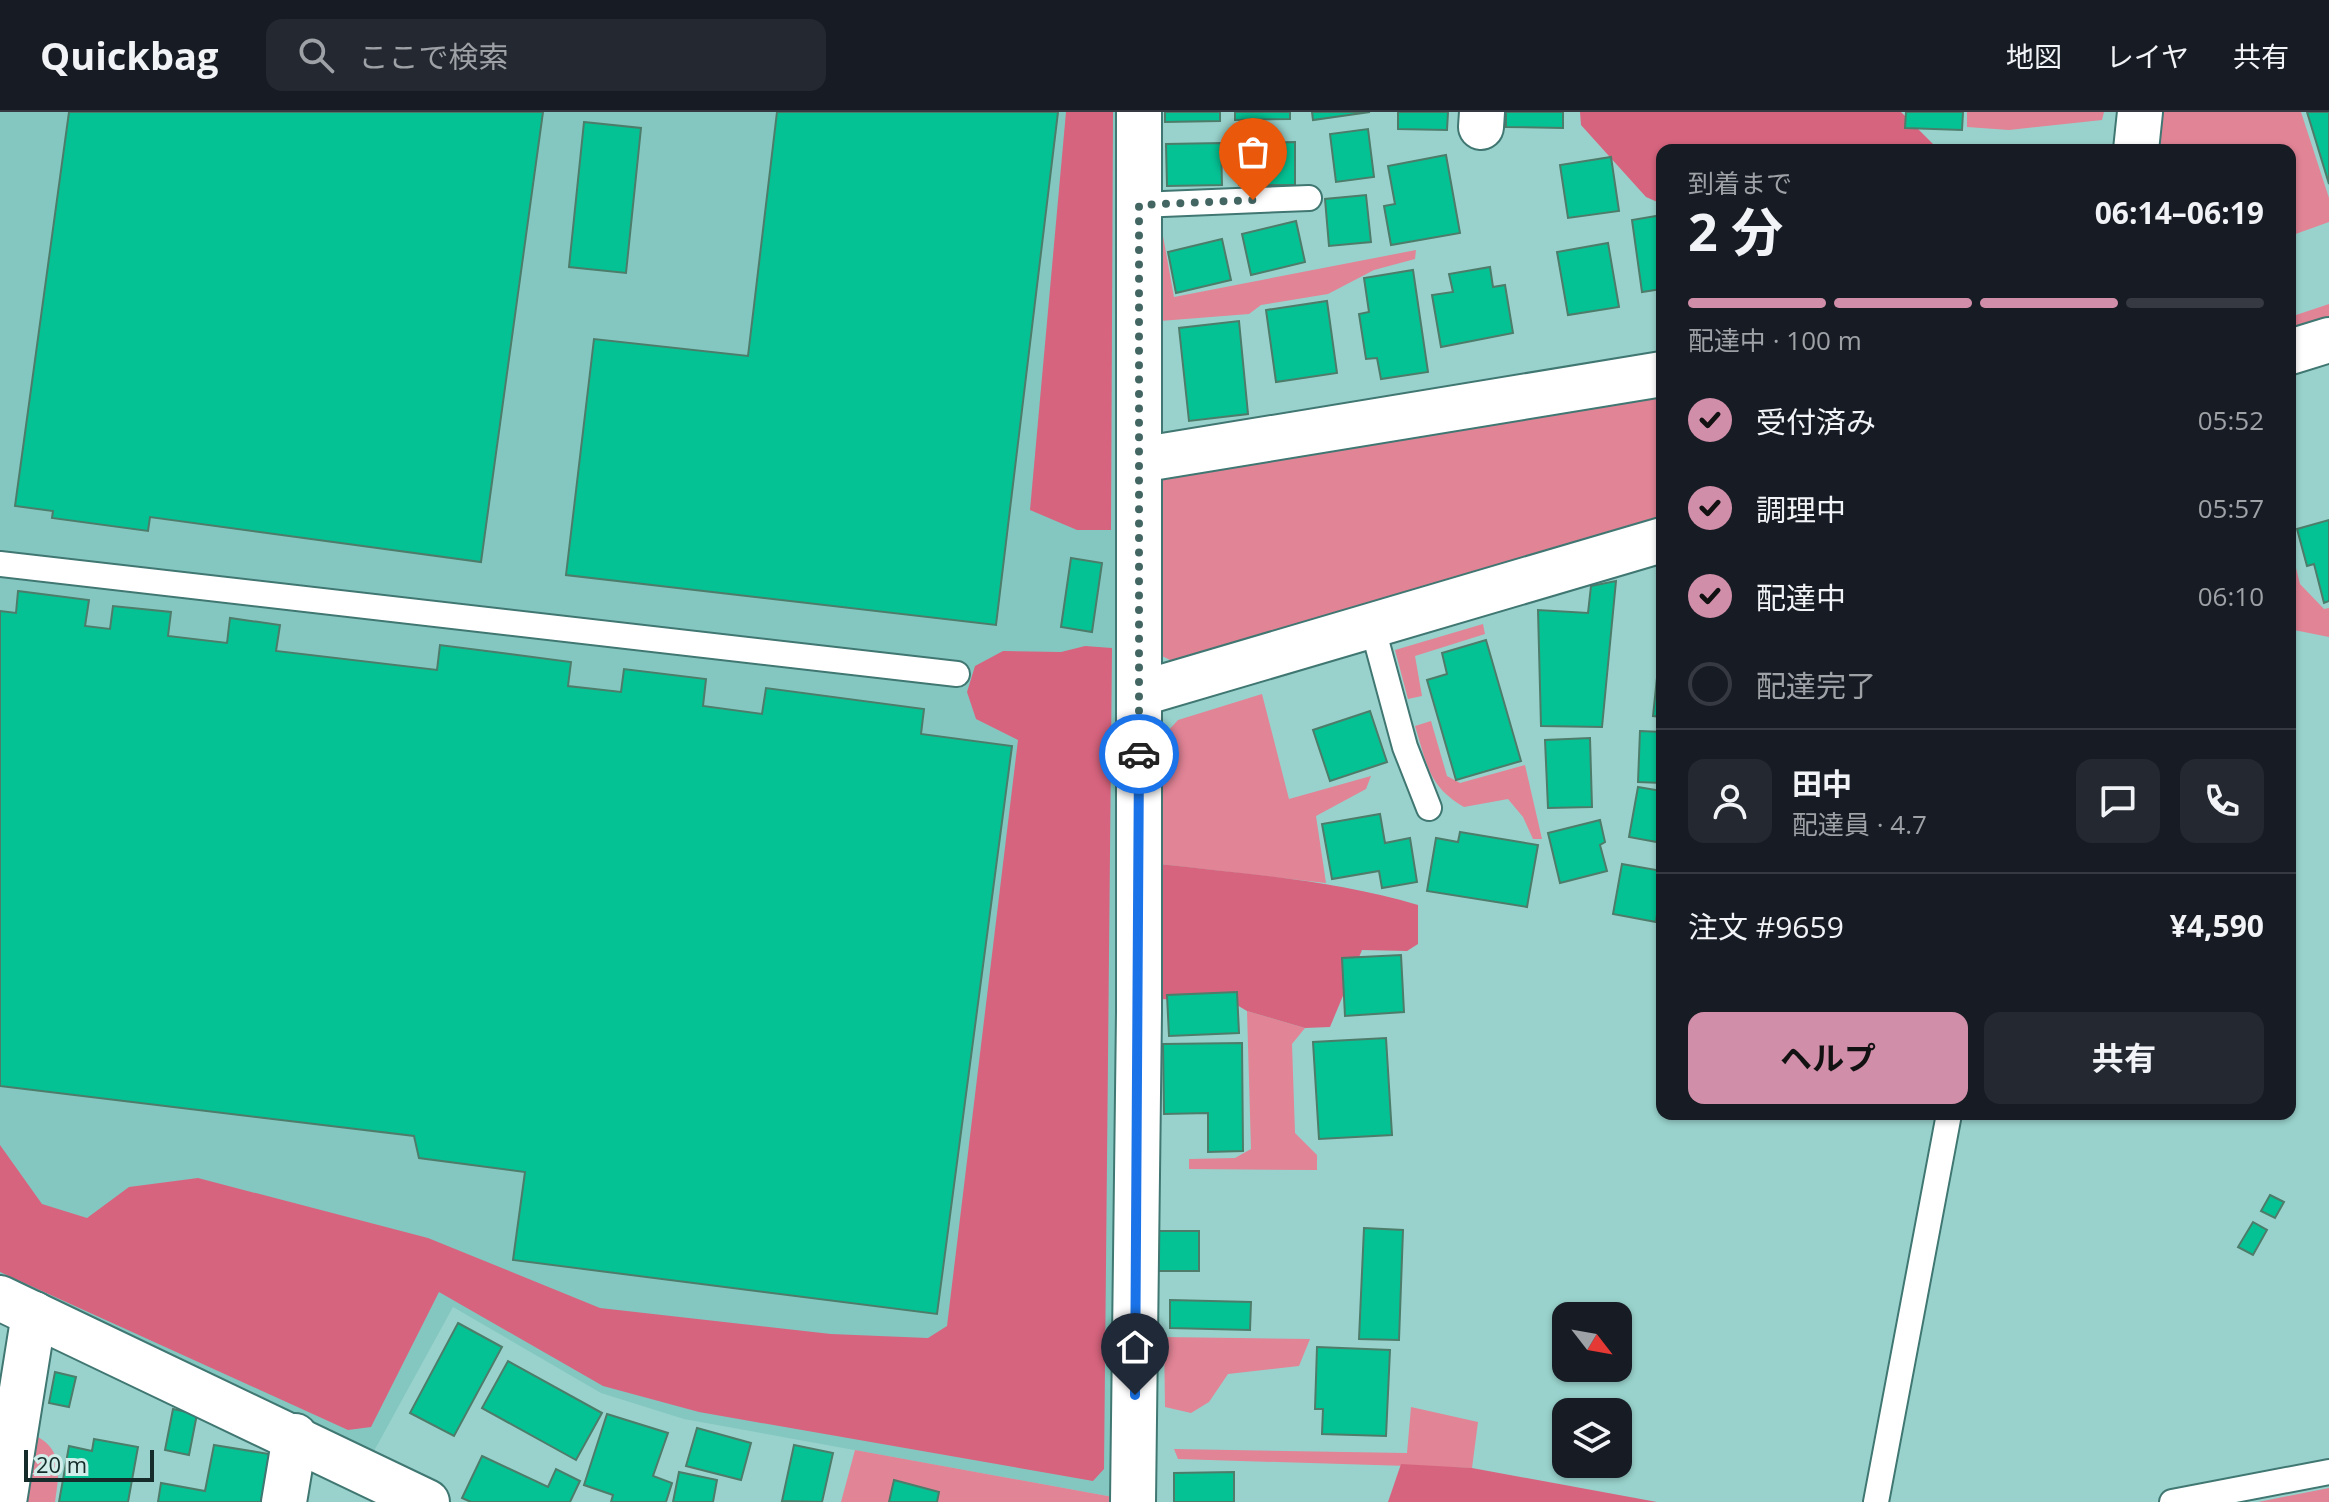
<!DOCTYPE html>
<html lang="ja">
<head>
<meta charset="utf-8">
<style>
	:root { --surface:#171b24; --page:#242831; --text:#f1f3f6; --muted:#9ea1a6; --line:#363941; --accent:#d08ea8 }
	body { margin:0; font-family:"Open Sans","Noto Sans JP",sans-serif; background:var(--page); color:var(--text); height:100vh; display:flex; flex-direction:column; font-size:30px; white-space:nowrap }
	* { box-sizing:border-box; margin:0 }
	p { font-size:26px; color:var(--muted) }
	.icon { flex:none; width:44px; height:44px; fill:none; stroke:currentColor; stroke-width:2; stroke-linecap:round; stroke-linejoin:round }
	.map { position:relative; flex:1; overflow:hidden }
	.side { position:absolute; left:1656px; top:32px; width:640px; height:976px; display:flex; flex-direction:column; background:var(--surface); border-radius:16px; box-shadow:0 2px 6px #0004 }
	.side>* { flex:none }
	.needle { width:52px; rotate:121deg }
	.fabs { position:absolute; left:1552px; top:1190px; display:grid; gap:16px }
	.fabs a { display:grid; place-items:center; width:80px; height:80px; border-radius:16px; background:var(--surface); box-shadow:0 2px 6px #0004; font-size:40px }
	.scale { position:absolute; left:24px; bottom:20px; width:130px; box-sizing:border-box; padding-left:8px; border:4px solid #152c2a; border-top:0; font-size:22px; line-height:28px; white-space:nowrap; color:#152c2a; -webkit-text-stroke:6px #d1ede9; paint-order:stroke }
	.pin { position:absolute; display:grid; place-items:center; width:68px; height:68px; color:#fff; margin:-82px -34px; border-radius:50% 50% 50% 0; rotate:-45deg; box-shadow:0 0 8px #0007 }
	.pin .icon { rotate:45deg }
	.courier { position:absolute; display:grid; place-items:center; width:80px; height:80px; margin:-40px; border:6px solid #1a73e8; border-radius:50%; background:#fff; color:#222; box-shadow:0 2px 10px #0007 }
	.headline em { font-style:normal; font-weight:700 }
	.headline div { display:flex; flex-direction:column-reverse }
	.headline { display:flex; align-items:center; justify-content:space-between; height:136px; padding:0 32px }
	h1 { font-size:52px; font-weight:700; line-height:60px }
	.bar { display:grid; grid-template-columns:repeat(4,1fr); gap:12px 8px; align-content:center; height:96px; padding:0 32px }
	.bar i { height:10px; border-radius:6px; background:var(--line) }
	.bar .on { background:var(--accent) }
	.bar p { grid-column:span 4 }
	.line { display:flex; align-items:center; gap:20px; padding:0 32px; border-top:2px solid var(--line) }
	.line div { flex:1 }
	.round { display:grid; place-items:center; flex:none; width:84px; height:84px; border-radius:16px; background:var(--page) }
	ol { padding:0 32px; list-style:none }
	li { display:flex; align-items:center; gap:24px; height:88px }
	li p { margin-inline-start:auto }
	li .icon { padding:8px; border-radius:50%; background:var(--accent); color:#111; stroke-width:4 }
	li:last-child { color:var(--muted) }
	li i { width:44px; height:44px; border:4px solid var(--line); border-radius:50% }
	.primary-button { display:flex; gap:16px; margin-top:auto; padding:16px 32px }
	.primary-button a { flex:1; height:92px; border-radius:16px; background:var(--accent); color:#111; font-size:32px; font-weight:700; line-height:92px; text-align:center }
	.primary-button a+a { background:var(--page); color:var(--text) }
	header { display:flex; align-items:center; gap:48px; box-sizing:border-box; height:112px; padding:0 40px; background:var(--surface); border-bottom:2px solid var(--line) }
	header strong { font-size:38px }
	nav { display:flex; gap:44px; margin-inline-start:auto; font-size:28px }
	.search { width:560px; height:72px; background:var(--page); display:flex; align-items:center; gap:20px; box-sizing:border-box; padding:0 28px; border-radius:16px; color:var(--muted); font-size:30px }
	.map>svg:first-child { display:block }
	.built { fill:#84c7c0 }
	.green { fill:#e18496 }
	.forest { fill:#d7647e }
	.building { fill:#05c294; stroke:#4d7c6a; stroke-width:2 }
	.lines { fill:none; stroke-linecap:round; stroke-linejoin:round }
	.service-casing { stroke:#407772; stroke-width:28 }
	.minor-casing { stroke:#407772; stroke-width:48 }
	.tertiary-casing { stroke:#407772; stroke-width:48 }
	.service { stroke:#fff; stroke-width:24 }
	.minor { stroke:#fff; stroke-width:44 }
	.tertiary { stroke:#fff; stroke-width:44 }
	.done { stroke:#436663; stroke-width:8; stroke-dasharray:0 14.4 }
	.route { stroke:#1a73e8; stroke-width:10 }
</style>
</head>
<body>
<header>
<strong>Quickbag</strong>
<div class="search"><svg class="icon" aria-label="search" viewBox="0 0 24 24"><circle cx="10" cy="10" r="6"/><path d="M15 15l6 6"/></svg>ここで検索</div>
<nav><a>地図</a><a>レイヤ</a><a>共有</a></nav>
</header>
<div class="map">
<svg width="2329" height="1390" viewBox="0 0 2329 1390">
	<rect width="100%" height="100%" fill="#99d2cc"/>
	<path class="built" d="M0,0H1121L1122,583L1113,1385L684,1307L601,1281L453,1195L374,1339L0,1172Z"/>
	<g class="green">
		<path d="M1967,0H2104L2102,8L2009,18L1967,15Z"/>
		<path d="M2153,0H2301L2329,86V110L2290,124V38H2150Z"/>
		<path d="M1159,124H1163L1174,185L1416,138L1415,147L1374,158L1328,182L1261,193L1249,202L1160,209Z"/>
		<path d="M2329,192V207L2290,219V205Z"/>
		<path d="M1662,279V404L1176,551L1162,544L1156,368L1167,356Z"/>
		<path d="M2290,432L2300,472L2324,497L2329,496V525L2294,518L2290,508Z"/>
		<path d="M1483,512L1485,522L1415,544L1422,584L1408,587L1395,538Z"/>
		<path d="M1262,582L1289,687L1371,664L1366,677L1316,704L1326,771L1159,752L1158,630L1178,608Z"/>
		<path d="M1431,609L1447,664L1460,671L1525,653L1542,727H1533L1523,705L1508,687L1464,695C1428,674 1427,652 1415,614Z"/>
		<path d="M1247,899L1305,916L1292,932L1295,1021L1317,1043V1058L1189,1057V1047L1235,1046L1251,1037Z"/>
		<path d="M1164,1225L1310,1227L1299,1254L1228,1262L1209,1290L1191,1301L1165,1295Z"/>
		<path d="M1411,1295L1478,1310L1472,1356L1178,1347L1174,1337L1407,1341Z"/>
		<path d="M36,1324C64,1338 59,1364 55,1390H27Z"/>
		<path d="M855,1338L1113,1385L1112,1390H937L939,1380L895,1369L889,1390H841Z"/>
		<path d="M2329,1376V1390H2258Z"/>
	</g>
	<g class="forest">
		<path d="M1066,0H1113L1111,418H1077L1030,398Z"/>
		<path d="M1580,0H1901L1939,38H1662V92L1646,85L1581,13Z"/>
		<path d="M1085,534L1112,536L1104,1357L1093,1369L699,1300L603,1274L439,1180L371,1315L348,1318L0,1160V1033L42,1092L87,1106L129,1075L198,1066L428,1126L600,1196L831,1222L928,1226L947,1214L1018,628L976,607L967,580L975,554L1003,539L1061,540Z"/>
		<path d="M1159,752C1247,762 1334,768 1418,793V832L1407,839L1362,838L1330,915L1305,916L1247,899L1230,889L1157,887Z"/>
		<path d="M1401,1352L1472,1356L1657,1390H1388Z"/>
	</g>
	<g class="building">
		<path d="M69,0H543L481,450L150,405L148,419L52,406L53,399L15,394Z"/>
		<path d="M777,0H1058L996,513L566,463L594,227L748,244Z"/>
		<path d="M1165,0H1220V9L1165,10Z"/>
		<path d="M1235,0H1290V7L1235,8Z"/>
		<path d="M1312,0H1370L1313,8Z"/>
		<path d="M1398,0H1448L1447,18L1398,17Z"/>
		<path d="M1506,0H1563V16L1506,15Z"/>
		<path d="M1906,0H1963L1962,18L1905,16Z"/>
		<path d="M2307,0H2329V72Z"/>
		<path d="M584,10L641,16L626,161L569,155Z"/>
		<path d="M1368,17L1374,65L1336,70L1330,22Z"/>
		<path d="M1295,30V73H1239V31Z"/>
		<path d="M1221,31L1222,73L1167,74L1166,32Z"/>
		<path d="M1446,43L1460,121L1391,133L1384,94L1395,92L1388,54Z"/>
		<path d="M1611,45L1619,99L1568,106L1560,53Z"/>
		<path d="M1366,83L1371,130L1329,134L1325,87Z"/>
		<path d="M1662,103V177L1642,180L1632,108Z"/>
		<path d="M1296,109L1305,150L1251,163L1242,122Z"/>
		<path d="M1222,127L1231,168L1176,181L1168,140Z"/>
		<path d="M1608,131L1619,195L1568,203L1557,140Z"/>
		<path d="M1490,155L1493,175L1505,173L1513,221L1441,235L1432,183L1453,180L1449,162Z"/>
		<path d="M1413,158L1428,260L1381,267L1377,246L1366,247L1359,202L1369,200L1364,166Z"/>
		<path d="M1327,189L1337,261L1276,270L1266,198Z"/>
		<path d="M1239,209L1248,302L1189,309L1179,216Z"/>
		<path d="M2329,408V489L2324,491L2314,452L2307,454L2297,417Z"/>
		<path d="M1071,446L1102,451L1092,520L1061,515Z"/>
		<path d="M1616,469L1602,615L1541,614L1538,498L1588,501L1591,474Z"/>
		<path d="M18,479L89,488L85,514L110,517L113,494L171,500L168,524L227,531L230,506L280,513L276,539L437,558L440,533L571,550L568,574L621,580L624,557L706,567L703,594L762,602L766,576L924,597L921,622L1012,634L937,1202L513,1148L525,1060L419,1046L414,1024L0,974V499L16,501Z"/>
		<path d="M1486,528L1521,649L1456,668L1427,568L1447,562L1442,541Z"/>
		<path d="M1658,556L1662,557V605L1653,604Z"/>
		<path d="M1370,599L1387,650L1330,669L1313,618Z"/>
		<path d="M1640,619L1662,620V671L1638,670Z"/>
		<path d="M1590,626L1592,695L1548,696L1545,628Z"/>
		<path d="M1638,675L1662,679V731L1629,725Z"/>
		<path d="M1380,702L1385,731L1410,726L1417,770L1382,776L1379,759L1332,767L1322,712Z"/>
		<path d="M1600,708L1605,730L1600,733L1607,759L1560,771L1548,721Z"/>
		<path d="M1460,720L1538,733L1527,795L1427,779L1436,726L1458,730Z"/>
		<path d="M1622,752L1662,759L1656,810L1613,802Z"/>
		<path d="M1401,843L1404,900L1345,904L1342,846Z"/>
		<path d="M1237,880L1239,921L1169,924L1167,883Z"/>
		<path d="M1386,926L1392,1023L1319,1027L1313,930Z"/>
		<path d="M1242,931L1243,1039L1208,1040V1001L1164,1002L1163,932Z"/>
		<path d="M2270,1083L2284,1090L2275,1106L2261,1099Z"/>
		<path d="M2253,1110L2267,1118L2253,1143L2238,1135Z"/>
		<path d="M1364,1116L1403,1118L1399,1228L1359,1227Z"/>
		<path d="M1159,1119H1199V1159H1158Z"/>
		<path d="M1170,1188L1251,1190L1250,1218L1170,1216Z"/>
		<path d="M458,1211L502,1235L454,1324L410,1301Z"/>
		<path d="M1317,1235L1390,1238L1386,1324L1322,1322L1323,1297H1315Z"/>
		<path d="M508,1249L602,1301L576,1348L482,1296Z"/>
		<path d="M55,1260L76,1265L69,1295L49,1291Z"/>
		<path d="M173,1297L197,1302L189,1343L165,1338Z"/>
		<path d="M607,1302L668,1321L653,1364L672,1371L666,1390H611L613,1383L584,1373Z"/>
		<path d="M697,1316L751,1331L741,1368L686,1354Z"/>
		<path d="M94,1327L138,1335L128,1390H59L69,1334L92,1339Z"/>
		<path d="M214,1333L269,1342L261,1390H158L161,1371L205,1379Z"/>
		<path d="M794,1333L833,1341L822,1390L782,1389Z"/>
		<path d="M482,1344L548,1375L556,1357L580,1369L570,1390H471L462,1386Z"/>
		<path d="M679,1360L717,1368L713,1390H673Z"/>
		<path d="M1234,1360V1390H1174V1361Z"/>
		<path d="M894,1368L939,1380L937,1390H889Z"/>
	</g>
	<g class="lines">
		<g class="service-casing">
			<g id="service">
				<path d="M1139,93L1309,86"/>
				<path d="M0,452L957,562"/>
				<path d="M1372,513L1405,635L1429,696"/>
				<path d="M1876,1390L1949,1002"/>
				<path d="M2172,1390L2329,1360"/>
			</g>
		</g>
		<g class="minor-casing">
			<g id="minor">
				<path d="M1481,15L1482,0"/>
				<path d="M2136,38L2140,0"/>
				<path d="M2290,240L2329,228"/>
				<path d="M1139,348L1662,262"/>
				<path d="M1139,582L1662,428"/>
				<path d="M0,1186L427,1390"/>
				<path d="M4,1390L34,1202"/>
				<path d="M284,1390L295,1324"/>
			</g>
		</g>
		<g class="tertiary-casing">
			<path id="tertiary" d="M1133,1390L1139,900V0"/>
		</g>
		<use href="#service" class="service"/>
		<use href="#minor" class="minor"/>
		<use href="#tertiary" class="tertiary"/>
	</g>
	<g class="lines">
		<path class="done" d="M1139,642V93L1253,88"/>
		<path class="route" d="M1135,1283L1139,642"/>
	</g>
</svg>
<div class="fabs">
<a><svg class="needle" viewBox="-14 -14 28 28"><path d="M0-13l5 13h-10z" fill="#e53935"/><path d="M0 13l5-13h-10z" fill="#9ea1a6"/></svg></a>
<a><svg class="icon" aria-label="layers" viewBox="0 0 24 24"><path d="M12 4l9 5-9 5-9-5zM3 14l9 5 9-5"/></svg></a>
</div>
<div class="scale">20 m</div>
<div class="pin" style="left:1253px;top:88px;background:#ea580c"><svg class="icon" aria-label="bag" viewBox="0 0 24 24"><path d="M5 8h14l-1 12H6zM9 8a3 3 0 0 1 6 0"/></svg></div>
<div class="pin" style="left:1135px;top:1283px;background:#1f2937"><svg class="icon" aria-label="home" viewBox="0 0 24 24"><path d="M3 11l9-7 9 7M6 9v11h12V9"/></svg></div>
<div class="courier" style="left:1139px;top:642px"><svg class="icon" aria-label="car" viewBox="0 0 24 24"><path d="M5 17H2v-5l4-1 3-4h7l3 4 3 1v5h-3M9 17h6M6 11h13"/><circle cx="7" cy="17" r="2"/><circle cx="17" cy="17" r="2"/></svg></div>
<section class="side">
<div class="headline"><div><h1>2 分</h1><p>到着まで</p></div><em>06:14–06:19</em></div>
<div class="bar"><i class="on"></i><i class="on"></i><i class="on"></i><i></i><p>配達中 · 100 m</p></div>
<ol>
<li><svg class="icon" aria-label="check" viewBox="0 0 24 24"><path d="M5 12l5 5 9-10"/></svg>受付済み<p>05:52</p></li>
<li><svg class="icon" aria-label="check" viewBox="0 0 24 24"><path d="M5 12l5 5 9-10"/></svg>調理中<p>05:57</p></li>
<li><svg class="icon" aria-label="check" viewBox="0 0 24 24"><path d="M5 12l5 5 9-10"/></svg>配達中<p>06:10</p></li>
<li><i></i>配達完了</li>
</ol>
<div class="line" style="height:144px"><a class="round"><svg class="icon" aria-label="person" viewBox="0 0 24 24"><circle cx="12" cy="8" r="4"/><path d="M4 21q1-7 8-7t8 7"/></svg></a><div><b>田中</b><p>配達員 · 4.7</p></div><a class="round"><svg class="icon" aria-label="chat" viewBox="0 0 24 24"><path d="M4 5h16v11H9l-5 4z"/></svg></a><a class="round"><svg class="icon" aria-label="phone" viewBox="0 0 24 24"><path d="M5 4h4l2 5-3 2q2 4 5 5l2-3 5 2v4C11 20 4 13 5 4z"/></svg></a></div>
<div class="line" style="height:104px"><div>注文 #9659</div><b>¥4,590</b></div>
<div class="primary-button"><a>ヘルプ</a><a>共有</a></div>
</section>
</div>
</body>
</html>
